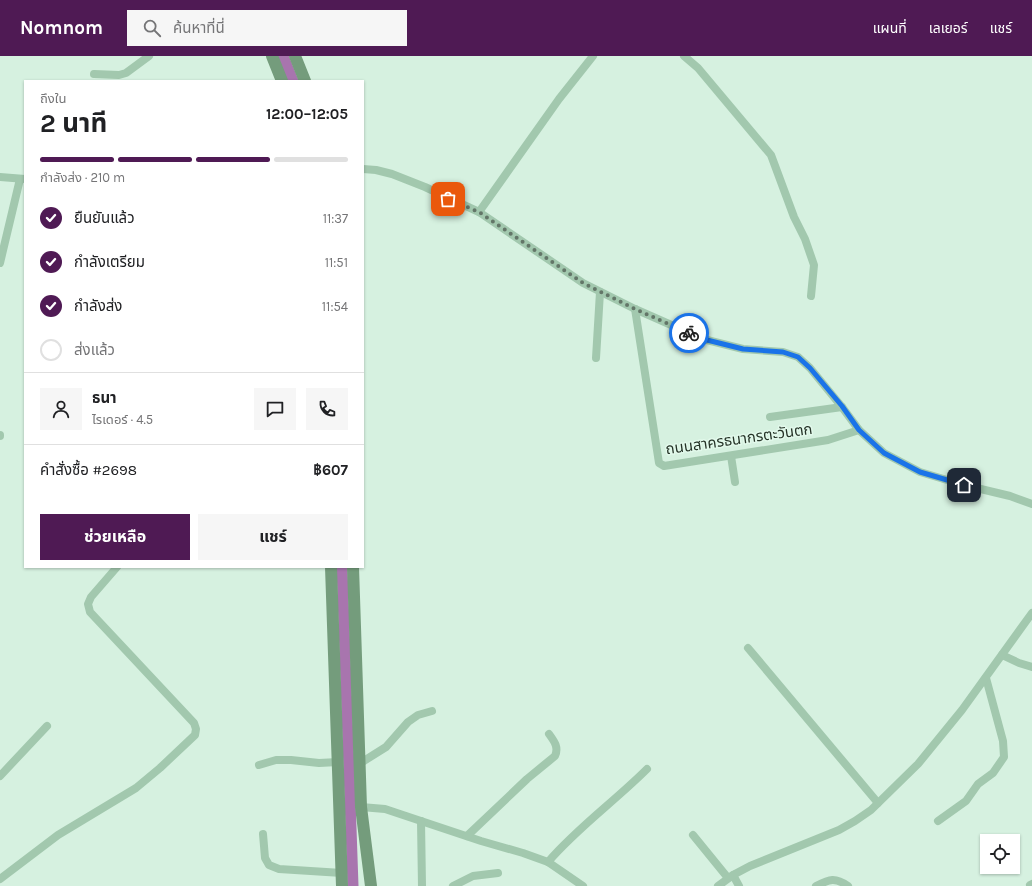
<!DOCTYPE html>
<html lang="th">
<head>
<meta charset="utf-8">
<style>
	:root { --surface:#fff; --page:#f6f6f6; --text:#202124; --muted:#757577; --line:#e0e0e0; --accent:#4f1a54 }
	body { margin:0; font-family:Karla,"Noto Sans Thai",sans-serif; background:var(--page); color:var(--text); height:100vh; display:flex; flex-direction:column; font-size:15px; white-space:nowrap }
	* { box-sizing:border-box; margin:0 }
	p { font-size:13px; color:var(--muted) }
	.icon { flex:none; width:22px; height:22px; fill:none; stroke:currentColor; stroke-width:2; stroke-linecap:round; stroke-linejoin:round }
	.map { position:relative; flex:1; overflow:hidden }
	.drawer { position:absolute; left:24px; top:24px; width:340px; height:488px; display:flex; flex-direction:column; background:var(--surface); border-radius:0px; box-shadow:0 1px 3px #0004 }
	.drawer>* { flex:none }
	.fabs { position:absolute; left:980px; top:778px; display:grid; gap:8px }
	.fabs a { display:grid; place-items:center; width:40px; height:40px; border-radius:0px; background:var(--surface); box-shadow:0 1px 3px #0004; font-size:20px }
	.pin { position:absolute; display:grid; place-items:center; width:34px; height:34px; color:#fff; margin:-17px; border-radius:8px; box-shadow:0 2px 6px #0006 }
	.courier { position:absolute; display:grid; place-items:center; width:40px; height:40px; margin:-20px; border:3px solid #1a73e8; border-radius:50%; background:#fff; color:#222; box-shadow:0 1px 5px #0007 }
	.head em { font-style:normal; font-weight:700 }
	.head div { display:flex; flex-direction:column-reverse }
	.head { display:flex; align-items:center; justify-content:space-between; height:68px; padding:0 16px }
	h1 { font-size:26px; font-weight:700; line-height:30px }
	.bar { display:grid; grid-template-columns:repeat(4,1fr); gap:6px 4px; align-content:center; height:48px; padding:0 16px }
	.bar i { height:5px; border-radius:3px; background:var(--line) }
	.bar .current { background:var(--accent) }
	.bar p { grid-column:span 4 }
	.line { display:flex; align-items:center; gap:10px; padding:0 16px; border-top:1px solid var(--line) }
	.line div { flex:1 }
	.round { display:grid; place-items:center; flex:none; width:42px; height:42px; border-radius:0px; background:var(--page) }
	ol { padding:0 16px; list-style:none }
	li { display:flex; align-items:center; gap:12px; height:44px }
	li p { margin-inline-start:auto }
	li .icon { padding:4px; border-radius:50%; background:var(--accent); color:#fff; stroke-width:4 }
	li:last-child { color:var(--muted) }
	li i { width:22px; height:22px; border:2px solid var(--line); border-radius:50% }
	.action { display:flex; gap:8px; margin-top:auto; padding:8px 16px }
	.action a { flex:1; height:46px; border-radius:0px; background:var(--accent); color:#fff; font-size:16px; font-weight:700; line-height:46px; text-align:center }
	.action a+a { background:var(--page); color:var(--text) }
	header { display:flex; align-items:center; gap:24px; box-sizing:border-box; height:56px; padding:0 20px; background:var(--accent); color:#fff }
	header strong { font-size:19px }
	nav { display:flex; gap:22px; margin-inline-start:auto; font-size:14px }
	.search { width:280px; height:36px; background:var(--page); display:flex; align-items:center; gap:10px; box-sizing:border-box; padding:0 14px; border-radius:0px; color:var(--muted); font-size:15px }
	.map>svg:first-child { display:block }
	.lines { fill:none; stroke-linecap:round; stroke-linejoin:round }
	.canal { stroke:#a875ae; stroke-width:11 }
	.street { stroke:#a2c8ae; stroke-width:8 }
	.secondary { stroke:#749c7c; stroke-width:12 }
	.done { stroke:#637668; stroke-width:4; stroke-dasharray:0 7.2 }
	.route { stroke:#1a73e8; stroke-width:5 }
	.labels { text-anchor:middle; stroke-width:3; stroke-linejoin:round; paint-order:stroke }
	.street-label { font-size:15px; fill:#253327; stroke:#e2f9eb }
</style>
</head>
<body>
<header>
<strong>Nomnom</strong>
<div class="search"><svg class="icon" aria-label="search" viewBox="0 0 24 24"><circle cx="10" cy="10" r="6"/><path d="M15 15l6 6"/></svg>ค้นหาที่นี่</div>
<nav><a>แผนที่</a><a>เลเยอร์</a><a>แชร์</a></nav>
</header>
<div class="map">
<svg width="1032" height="830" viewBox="0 0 1032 830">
	<rect width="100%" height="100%" fill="#d6f1e0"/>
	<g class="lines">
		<g class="canal">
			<path d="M283,0L293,25"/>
			<path d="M342,511L353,830"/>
		</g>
		<g class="street">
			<path d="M684,0L698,12L771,99L794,161L805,183L814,209L811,240"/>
			<path d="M94,18L119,19L126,17L149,0"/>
			<path d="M363,113L376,114L392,118L425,131L479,156L583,227L635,253L703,283L743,293L783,296L798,301L810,312L842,351L859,374L884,397L920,416L964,429L1010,440L1032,448"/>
			<path d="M0,121L25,123"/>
			<path d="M479,156L559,43L593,0"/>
			<path d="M0,207L20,123"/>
			<path d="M635,253L659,407L664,410L828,384L859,374"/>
			<path d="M596,302L600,236"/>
			<path d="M770,361L842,351"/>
			<path d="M0,379V380"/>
			<path d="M731,400L735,426"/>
			<path d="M748,592L878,747"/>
			<path d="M1002,599L1019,607L1032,611"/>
			<path d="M359,708L386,691L408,666L418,659L432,655"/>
			<path d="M259,709L276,704H291L319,707L338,706"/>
			<path d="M0,720L47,670"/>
			<path d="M361,751L385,753L481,785L523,797L548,806L583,830"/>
			<path d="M421,765L422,830"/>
			<path d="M938,765L966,745L978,728L993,717L1004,701L1003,685L986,622"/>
			<path d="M263,778L265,802L269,809L279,813L342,817"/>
			<path d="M693,779L728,822"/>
			<path d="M467,780L527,723L555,700C559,691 554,685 549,678"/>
			<path d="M548,806C577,772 615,745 647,713"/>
			<path d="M733,819L739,830"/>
			<path d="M0,823L58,779L136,732L160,712L195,679L196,673L194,667L90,556L88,548L91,541L117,511"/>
			<path d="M1030,829L1032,828"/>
			<path d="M453,830L473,820L498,817"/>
			<path d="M718,830L733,819L750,810L839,774L855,765L871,754L918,708L962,654L1032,557"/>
			<path d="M816,830C830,823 835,821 848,830"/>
		</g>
		<g class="secondary">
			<path d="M272,0L282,25"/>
			<path d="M295,0L305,25"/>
			<path d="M331,511L342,830"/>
			<path d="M353,511L361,751L371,830"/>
		</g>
	</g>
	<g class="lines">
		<path class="done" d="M448,143L479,156L583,227L635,253L689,277"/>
		<path class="route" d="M689,277L703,283L743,293L783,296L798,301L810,312L842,350L859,374L884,397L920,416L964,429"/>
	</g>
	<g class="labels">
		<g class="street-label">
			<text transform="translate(739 383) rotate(-8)" y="5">ถนนสาครธนากรตะวันตก</text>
		</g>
	</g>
</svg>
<div class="fabs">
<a><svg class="icon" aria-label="locate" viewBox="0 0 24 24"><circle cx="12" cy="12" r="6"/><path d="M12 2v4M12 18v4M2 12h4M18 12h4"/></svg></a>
</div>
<div class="pin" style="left:448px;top:143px;background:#ea580c"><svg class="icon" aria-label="bag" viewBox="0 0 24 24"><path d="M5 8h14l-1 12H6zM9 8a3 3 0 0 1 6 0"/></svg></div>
<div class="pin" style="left:964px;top:429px;background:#1f2937"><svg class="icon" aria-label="home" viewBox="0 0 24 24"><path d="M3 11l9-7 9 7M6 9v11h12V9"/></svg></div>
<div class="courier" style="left:689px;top:277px"><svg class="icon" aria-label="bike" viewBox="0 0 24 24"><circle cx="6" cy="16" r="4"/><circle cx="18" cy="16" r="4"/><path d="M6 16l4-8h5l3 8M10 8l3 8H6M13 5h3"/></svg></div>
<section class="drawer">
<div class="head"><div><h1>2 นาที</h1><p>ถึงใน</p></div><em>12:00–12:05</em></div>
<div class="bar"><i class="current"></i><i class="current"></i><i class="current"></i><i></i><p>กำลังส่ง · 210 m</p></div>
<ol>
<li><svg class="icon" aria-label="check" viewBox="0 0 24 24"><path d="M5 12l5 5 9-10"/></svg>ยืนยันแล้ว<p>11:37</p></li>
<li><svg class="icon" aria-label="check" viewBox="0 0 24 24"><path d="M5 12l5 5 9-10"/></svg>กำลังเตรียม<p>11:51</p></li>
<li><svg class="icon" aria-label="check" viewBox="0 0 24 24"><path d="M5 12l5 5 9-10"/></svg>กำลังส่ง<p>11:54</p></li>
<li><i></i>ส่งแล้ว</li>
</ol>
<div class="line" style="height:72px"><a class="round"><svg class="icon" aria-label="person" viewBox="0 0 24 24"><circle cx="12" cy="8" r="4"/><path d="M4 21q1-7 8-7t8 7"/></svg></a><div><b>ธนา</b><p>ไรเดอร์ · 4.5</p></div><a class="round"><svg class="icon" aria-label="chat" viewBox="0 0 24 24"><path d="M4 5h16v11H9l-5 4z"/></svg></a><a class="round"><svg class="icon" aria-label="phone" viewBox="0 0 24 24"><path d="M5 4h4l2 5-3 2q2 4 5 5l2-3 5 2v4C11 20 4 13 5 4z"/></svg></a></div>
<div class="line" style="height:52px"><div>คำสั่งซื้อ #2698</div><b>฿607</b></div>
<div class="action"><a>ช่วยเหลือ</a><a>แชร์</a></div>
</section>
</div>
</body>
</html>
